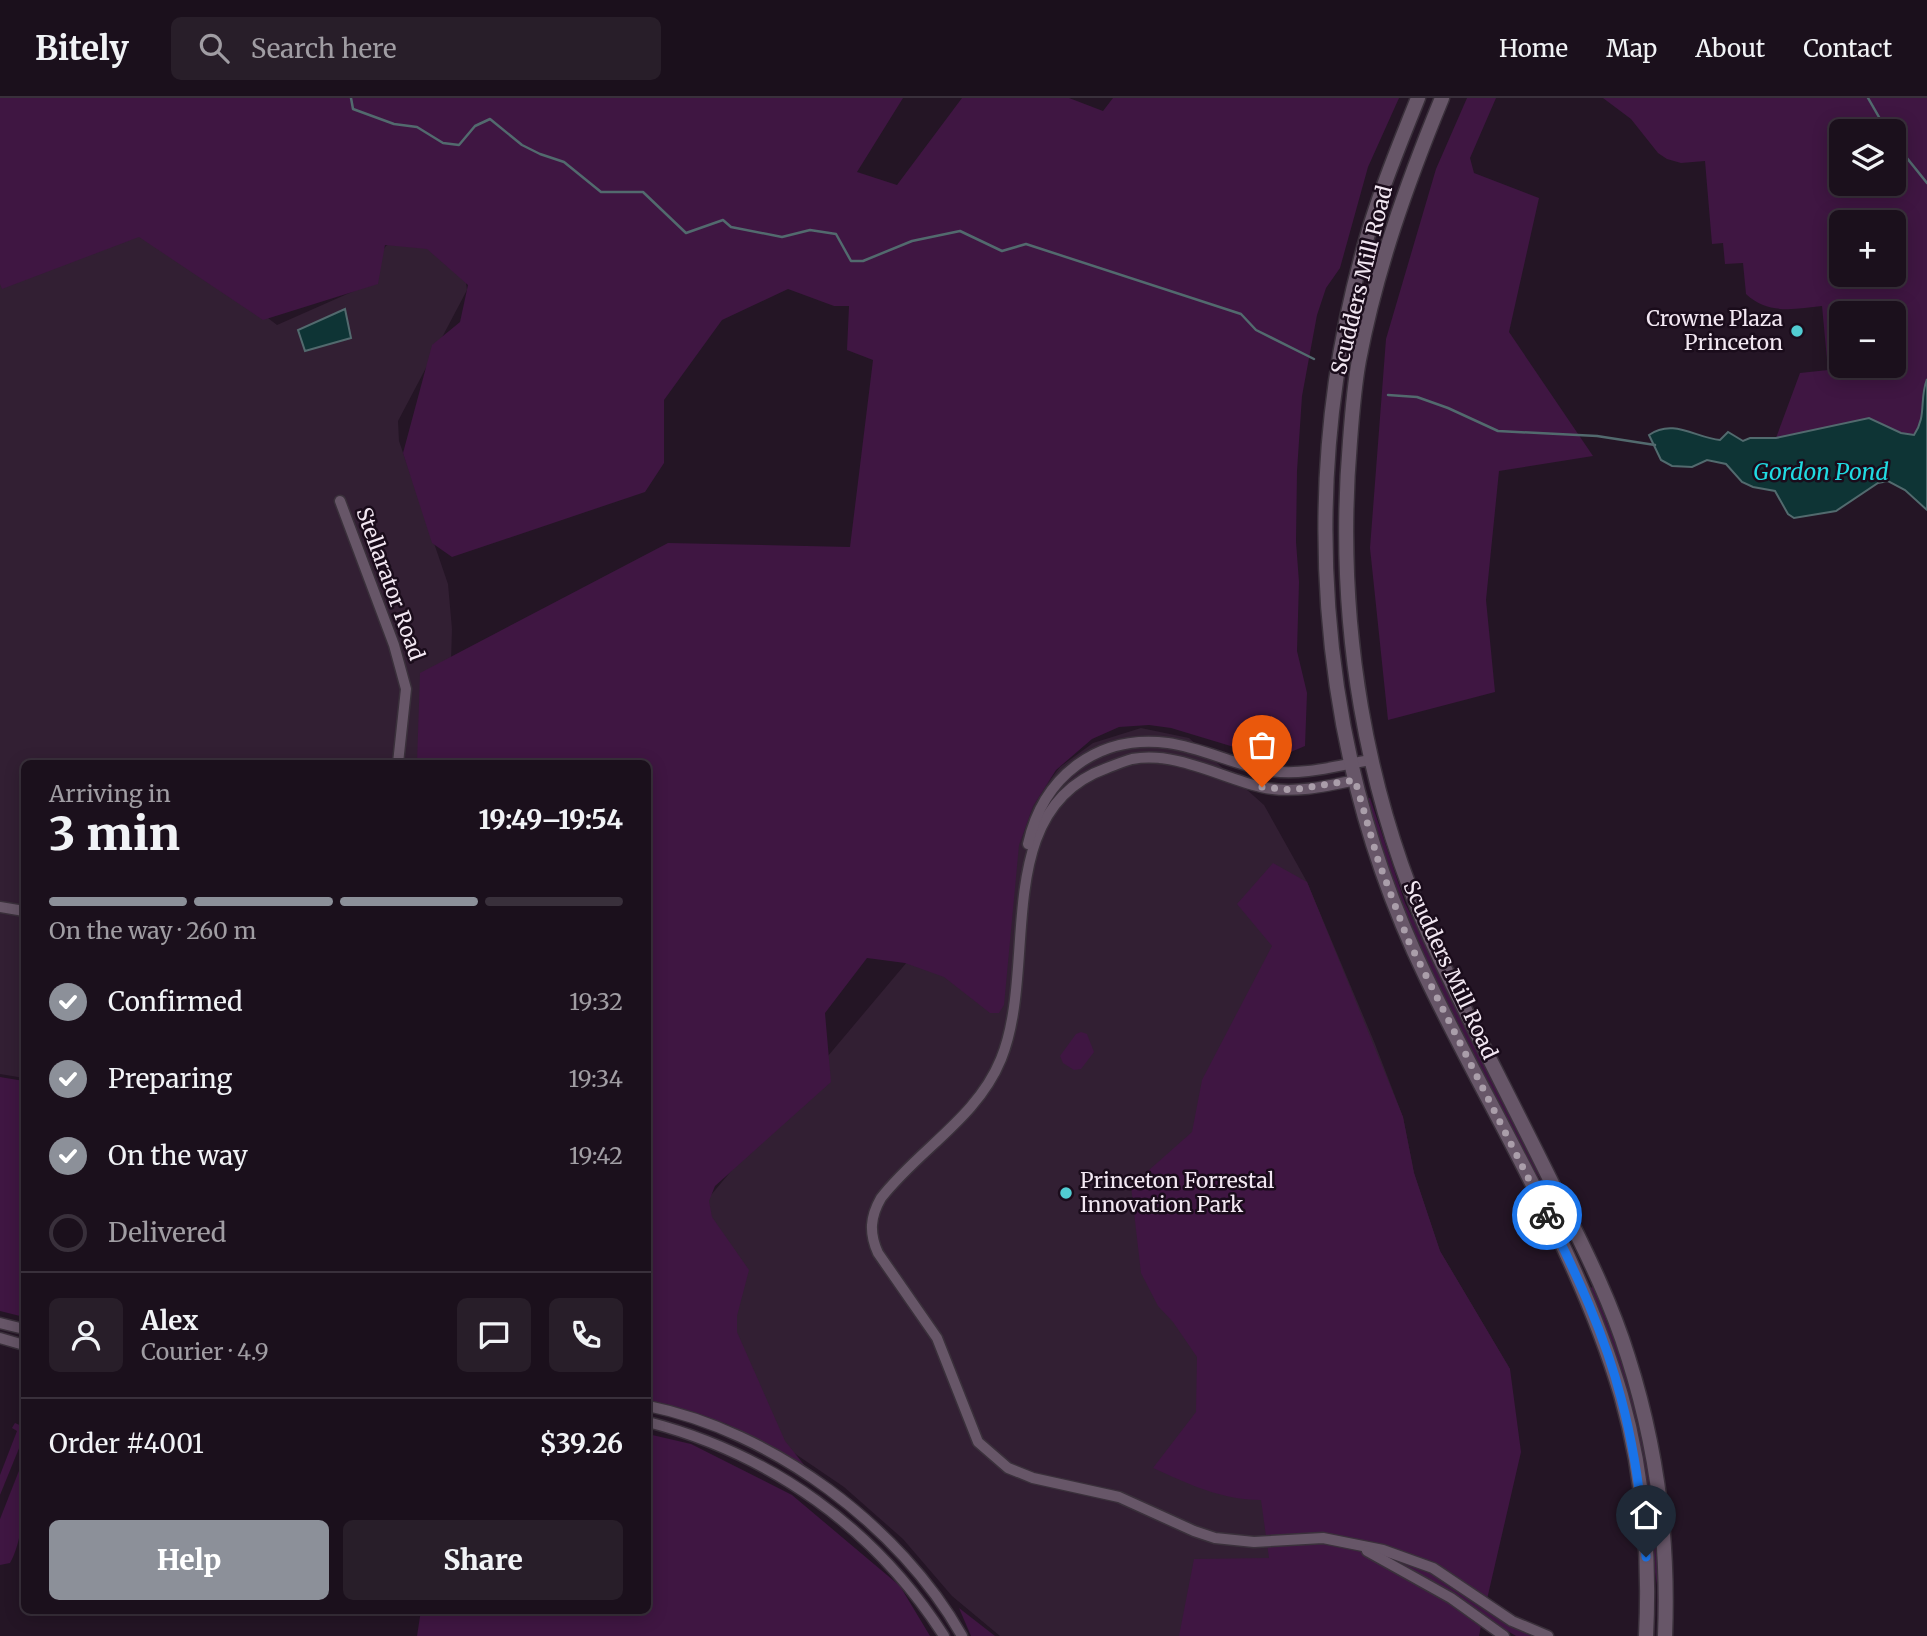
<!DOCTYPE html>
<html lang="en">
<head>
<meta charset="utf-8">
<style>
	:root { --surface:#1b101c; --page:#281e29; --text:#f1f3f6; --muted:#a09da3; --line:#39303b; --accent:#8c9099 }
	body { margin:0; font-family:Merriweather,serif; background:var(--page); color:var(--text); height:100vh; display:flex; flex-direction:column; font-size:26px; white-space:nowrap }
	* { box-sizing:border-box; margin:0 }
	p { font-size:23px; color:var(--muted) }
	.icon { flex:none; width:38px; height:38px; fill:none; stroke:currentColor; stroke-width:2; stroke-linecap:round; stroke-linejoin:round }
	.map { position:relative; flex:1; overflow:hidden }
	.sheet { position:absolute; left:21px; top:662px; width:630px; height:854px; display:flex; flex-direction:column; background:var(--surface); border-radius:10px; box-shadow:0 4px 18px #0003,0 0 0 2px var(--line) }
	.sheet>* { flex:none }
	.fabs { position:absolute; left:1829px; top:21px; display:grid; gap:14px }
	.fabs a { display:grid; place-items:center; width:77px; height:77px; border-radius:10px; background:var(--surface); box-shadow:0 4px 18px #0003,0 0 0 2px var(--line); font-size:35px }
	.pin { position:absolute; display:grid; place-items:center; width:60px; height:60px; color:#fff; margin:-72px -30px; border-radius:50% 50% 50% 0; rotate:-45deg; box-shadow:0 0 7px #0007 }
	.pin .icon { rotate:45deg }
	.courier { position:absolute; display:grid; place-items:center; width:70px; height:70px; margin:-35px; border:5px solid #1a73e8; border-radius:50%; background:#fff; color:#222; box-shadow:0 2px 9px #0007 }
	.headline em { font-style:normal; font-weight:800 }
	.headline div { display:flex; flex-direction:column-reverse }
	.headline { display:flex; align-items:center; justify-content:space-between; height:119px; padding:0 28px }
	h1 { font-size:46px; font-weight:800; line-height:52px }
	.bar { display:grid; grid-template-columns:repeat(4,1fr); gap:10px 7px; align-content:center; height:84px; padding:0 28px }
	.bar i { height:9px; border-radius:5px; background:var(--line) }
	.bar .selected { background:var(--accent) }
	.bar p { grid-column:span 4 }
	.line { display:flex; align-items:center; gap:18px; padding:0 28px; border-top:2px solid var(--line) }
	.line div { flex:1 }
	.round { display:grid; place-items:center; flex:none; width:74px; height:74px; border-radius:10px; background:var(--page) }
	ol { padding:0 28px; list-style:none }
	li { display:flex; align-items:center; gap:21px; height:77px }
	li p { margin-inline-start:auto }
	li .icon { padding:7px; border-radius:50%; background:var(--accent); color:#fff; stroke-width:4 }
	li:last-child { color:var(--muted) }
	li i { width:38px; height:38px; border:4px solid var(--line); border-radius:50% }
	.action { display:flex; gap:14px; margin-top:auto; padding:14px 28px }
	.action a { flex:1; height:80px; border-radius:10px; background:var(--accent); color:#fff; font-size:28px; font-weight:800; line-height:80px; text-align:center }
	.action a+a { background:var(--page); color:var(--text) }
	header { display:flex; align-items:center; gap:42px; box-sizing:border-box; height:98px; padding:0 35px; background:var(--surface); border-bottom:2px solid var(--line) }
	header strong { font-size:33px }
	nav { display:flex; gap:38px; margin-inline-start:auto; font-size:24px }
	.search { width:490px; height:63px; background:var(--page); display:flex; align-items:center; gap:18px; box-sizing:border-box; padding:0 24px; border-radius:10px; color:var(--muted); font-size:26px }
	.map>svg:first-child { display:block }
	.built { fill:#321f33 }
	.green { fill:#3f1642; fill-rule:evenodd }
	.water { fill:#0e3435; stroke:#526a6e; stroke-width:2 }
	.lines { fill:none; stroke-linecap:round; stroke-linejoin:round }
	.stream { stroke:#526a6e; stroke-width:2.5 }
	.street-casing { stroke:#3a303b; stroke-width:13 }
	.secondary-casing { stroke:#3a303b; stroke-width:17 }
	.street { stroke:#675668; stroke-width:10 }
	.secondary { stroke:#675668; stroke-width:14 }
	.done { stroke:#aa9eaa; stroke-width:7; stroke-dasharray:0 12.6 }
	.route { stroke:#1a73e8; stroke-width:9 }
	.poi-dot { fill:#51ccd2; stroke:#1a0c1b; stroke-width:2.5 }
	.labels { text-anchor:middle; stroke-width:5; stroke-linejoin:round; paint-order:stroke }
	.street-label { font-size:21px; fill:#f2e7f2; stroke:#1a0c1b }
	.poi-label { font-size:21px; fill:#f2e7f2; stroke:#1a0c1b; text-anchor:end }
	.water-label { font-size:23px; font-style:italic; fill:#20dae1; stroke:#1a0c1b }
</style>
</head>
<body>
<header>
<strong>Bitely</strong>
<div class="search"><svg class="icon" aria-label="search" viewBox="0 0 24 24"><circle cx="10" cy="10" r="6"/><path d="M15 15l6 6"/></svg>Search here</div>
<nav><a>Home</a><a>Map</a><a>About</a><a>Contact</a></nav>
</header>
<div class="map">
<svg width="1927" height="1538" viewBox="0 0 1927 1538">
	<rect width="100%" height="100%" fill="#241525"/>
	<g class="built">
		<path d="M0,120L161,138L277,227L363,189L372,167L386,148L402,138L426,134L465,176L467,192L398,323L399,343L448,486L452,531L451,563L435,665H24V980L0,976Z"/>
		<path d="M1141,630L1189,640L1264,707L1307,784L1375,946L1403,1019L1414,1075L1440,1153L1510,1271L1479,1538H1000L952,1498L903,1441L844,1389L750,1325L695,1116L934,832L1060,669L1093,645Z"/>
	</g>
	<g class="green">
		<path d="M0,0H903L857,74L897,87L962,0H1069L1103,13L1113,0H1399L1368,69L1340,170L1326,190L1317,217L1302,298L1297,373L1296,444L1299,484L1297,553L1307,595L1305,648L1274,661L1171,630L1149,627L1119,629L1092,641L1056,672L1033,708L1019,747L1004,907L999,915H990L944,879L905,865L867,860L825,915L831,984L715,1088L709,1103L712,1119L749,1172L737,1218V1234L785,1343L809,1373L727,1326L648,1302V665H417L420,575L668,445L850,449L873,262L847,252L849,208H834L788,191L722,222L664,302V365L645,394L452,459L432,445L403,355L432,247L460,224L468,187L427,151L385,147L378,186L263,222L139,139L2,191L0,186Z"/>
		<path d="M1467,0H1496L1470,60L1474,75L1539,100L1509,234L1593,358L1499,373L1486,502L1495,594L1388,622L1370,450L1386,241L1436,71Z"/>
		<path d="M1603,0H1927V281C1919,302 1927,318 1915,338L1901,335L1869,320L1776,340L1800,275L1828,272L1822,208C1795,211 1768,217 1746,196L1743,165L1725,166L1723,145L1712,146L1705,63L1681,65L1667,61L1658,55L1631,21ZM1841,33H1894V86H1841ZM1841,124H1894V177H1841ZM1841,215H1894V268H1841Z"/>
		<path d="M1370,700L1405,805L1580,1152L1577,1154L1539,1079L1516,1044L1432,878L1393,785L1366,701Z"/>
		<path d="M1273,765L1307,784L1403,1019L1414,1075L1440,1153L1510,1271L1521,1354L1485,1510L1501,1522L1531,1538H1516L1483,1518L1479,1538H1179L1194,1461L1269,1460L1261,1402C1221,1402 1189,1386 1153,1370L1196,1314L1197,1259L1173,1224L1158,1208L1141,1175L1131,1088L1192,1034L1202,982L1272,848L1237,806Z"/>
		<path d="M1081,934L1087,936L1094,954L1081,971L1074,972L1063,965L1060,958L1076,936Z"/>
		<path d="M0,979L24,983V1219L0,1213Z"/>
		<path d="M1593,1189L1635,1295L1658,1420L1660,1538H1657V1487L1652,1455L1615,1258L1590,1190Z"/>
		<path d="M15,1325L24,1329V1338L0,1397V1377L17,1333L12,1330Z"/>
		<path d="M648,1336L691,1346L792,1397L900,1488L930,1538H417L421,1512H648Z"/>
		<path d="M24,1360C25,1389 25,1439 10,1465L0,1467V1421Z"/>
		<path d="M959,1510L995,1538H971Z"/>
	</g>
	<g class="water">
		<path d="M345,211L351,240L305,253L298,232Z"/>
		<path d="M1927,281V412L1905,392L1888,383L1878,385L1836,413L1794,420L1788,416L1775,393L1753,389L1742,384L1726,366L1707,362L1692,369L1672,368L1661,362L1649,337C1673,320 1696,340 1720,342L1728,334L1743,343L1750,340H1776L1869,320L1901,335L1914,337C1927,318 1919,302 1927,281Z"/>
	</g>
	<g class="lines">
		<g class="stream">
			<path d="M351,0L353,11L394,26L417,29L443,45L459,47L475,28L490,21L522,47L540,56L564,64L601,94H643L686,135L723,122L731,129L782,139L810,132L836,136L851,163H863L912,143L960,133L1002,153L1026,146L1241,216L1256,232L1314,261"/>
			<path d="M1868,0L1887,33"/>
			<path d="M1894,44L1927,85"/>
			<path d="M1388,297L1417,299L1448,310L1498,333L1597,338L1655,347"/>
		</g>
		<g class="street-casing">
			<g id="street">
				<path d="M340,403L394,547L406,591L398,665"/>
				<path d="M1355,682C1324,689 1292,696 1261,689C1219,679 1176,653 1132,661C1124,663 1115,667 1107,670C989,712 1039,868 1001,961C977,1020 919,1051 881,1100C870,1119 869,1135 878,1155L937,1240L978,1344L1008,1370L1033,1380L1119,1399L1194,1433L1215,1440L1254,1444L1323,1440L1383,1452L1433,1470L1512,1523L1548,1538"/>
				<path d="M1028,746C1043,678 1098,636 1168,645C1204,650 1236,668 1271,673C1304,678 1339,667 1371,662"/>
				<path d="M0,809L24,813"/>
				<path d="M0,1225L24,1231"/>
				<path d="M0,1240L24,1247"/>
				<path d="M648,1308C772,1333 900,1428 962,1538"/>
				<path d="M648,1324C771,1356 875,1430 944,1538"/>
				<path d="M1367,1453L1451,1500L1504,1538"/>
			</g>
		</g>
		<g class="secondary-casing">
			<g id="secondary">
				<path d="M1418,0C1401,43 1383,85 1370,129C1296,375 1314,648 1426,879C1492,1017 1577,1149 1621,1297C1643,1374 1650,1459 1646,1538"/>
				<path d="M1442,0C1407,85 1376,172 1359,262C1354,289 1352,316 1350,343C1335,521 1364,702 1441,863C1481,946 1524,1027 1564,1110C1588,1158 1612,1207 1628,1259C1657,1350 1669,1442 1665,1538"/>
			</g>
		</g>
		<use href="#street" class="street"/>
		<use href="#secondary" class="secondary"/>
	</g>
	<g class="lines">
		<path class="done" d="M1262,689L1292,692L1355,682L1378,762L1408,842L1547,1117"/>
		<path class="route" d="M1547,1117C1576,1175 1605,1237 1621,1300C1635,1352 1642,1405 1646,1459"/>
	</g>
	<g class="poi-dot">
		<circle cx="1797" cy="233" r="7"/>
		<circle cx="1066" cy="1095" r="7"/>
	</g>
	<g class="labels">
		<g class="street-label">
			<text transform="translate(1362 182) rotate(-76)" y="7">Scudders Mill Road</text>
			<text transform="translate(390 486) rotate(70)" y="7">Stellarator Road</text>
			<text transform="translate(1450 872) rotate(65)" y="7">Scudders Mill Road</text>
		</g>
		<g class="poi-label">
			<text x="1783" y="228">Crowne Plaza<tspan x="1783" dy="24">Princeton</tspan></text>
			<text x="1080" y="1090" text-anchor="start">Princeton Forrestal<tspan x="1080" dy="24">Innovation Park</tspan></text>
		</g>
		<g class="water-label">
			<text x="1821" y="382">Gordon Pond</text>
		</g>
	</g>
</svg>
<div class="fabs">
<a><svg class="icon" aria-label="layers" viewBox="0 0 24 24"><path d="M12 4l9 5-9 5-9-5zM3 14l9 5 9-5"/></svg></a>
<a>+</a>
<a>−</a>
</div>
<div class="pin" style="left:1262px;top:689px;background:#ea580c"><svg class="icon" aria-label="bag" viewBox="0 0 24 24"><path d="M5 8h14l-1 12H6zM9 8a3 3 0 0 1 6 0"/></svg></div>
<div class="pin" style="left:1646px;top:1459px;background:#1f2937"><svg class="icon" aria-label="home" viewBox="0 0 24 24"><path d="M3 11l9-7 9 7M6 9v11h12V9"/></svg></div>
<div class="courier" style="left:1547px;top:1117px"><svg class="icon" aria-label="bike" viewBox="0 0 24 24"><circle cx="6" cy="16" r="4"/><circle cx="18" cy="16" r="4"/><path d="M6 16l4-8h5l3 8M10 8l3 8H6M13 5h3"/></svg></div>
<section class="sheet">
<div class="headline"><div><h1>3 min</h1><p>Arriving in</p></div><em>19:49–19:54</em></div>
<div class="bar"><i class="selected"></i><i class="selected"></i><i class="selected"></i><i></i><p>On the way · 260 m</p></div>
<ol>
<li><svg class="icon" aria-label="check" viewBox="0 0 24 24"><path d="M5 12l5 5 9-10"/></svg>Confirmed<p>19:32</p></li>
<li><svg class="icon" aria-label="check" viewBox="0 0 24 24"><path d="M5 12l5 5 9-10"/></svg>Preparing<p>19:34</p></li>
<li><svg class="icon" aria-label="check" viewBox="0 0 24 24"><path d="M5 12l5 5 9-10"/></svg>On the way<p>19:42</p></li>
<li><i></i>Delivered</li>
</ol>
<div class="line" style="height:126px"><a class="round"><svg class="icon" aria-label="person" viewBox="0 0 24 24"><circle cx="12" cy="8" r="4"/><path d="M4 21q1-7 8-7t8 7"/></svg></a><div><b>Alex</b><p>Courier · 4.9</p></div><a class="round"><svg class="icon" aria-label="chat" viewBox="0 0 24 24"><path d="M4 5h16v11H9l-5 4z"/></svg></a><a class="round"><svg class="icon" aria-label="phone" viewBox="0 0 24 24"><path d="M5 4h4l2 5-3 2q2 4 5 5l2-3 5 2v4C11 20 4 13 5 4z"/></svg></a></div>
<div class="line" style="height:91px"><div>Order #4001</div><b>$39.26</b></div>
<div class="action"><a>Help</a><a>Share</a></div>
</section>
</div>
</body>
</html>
